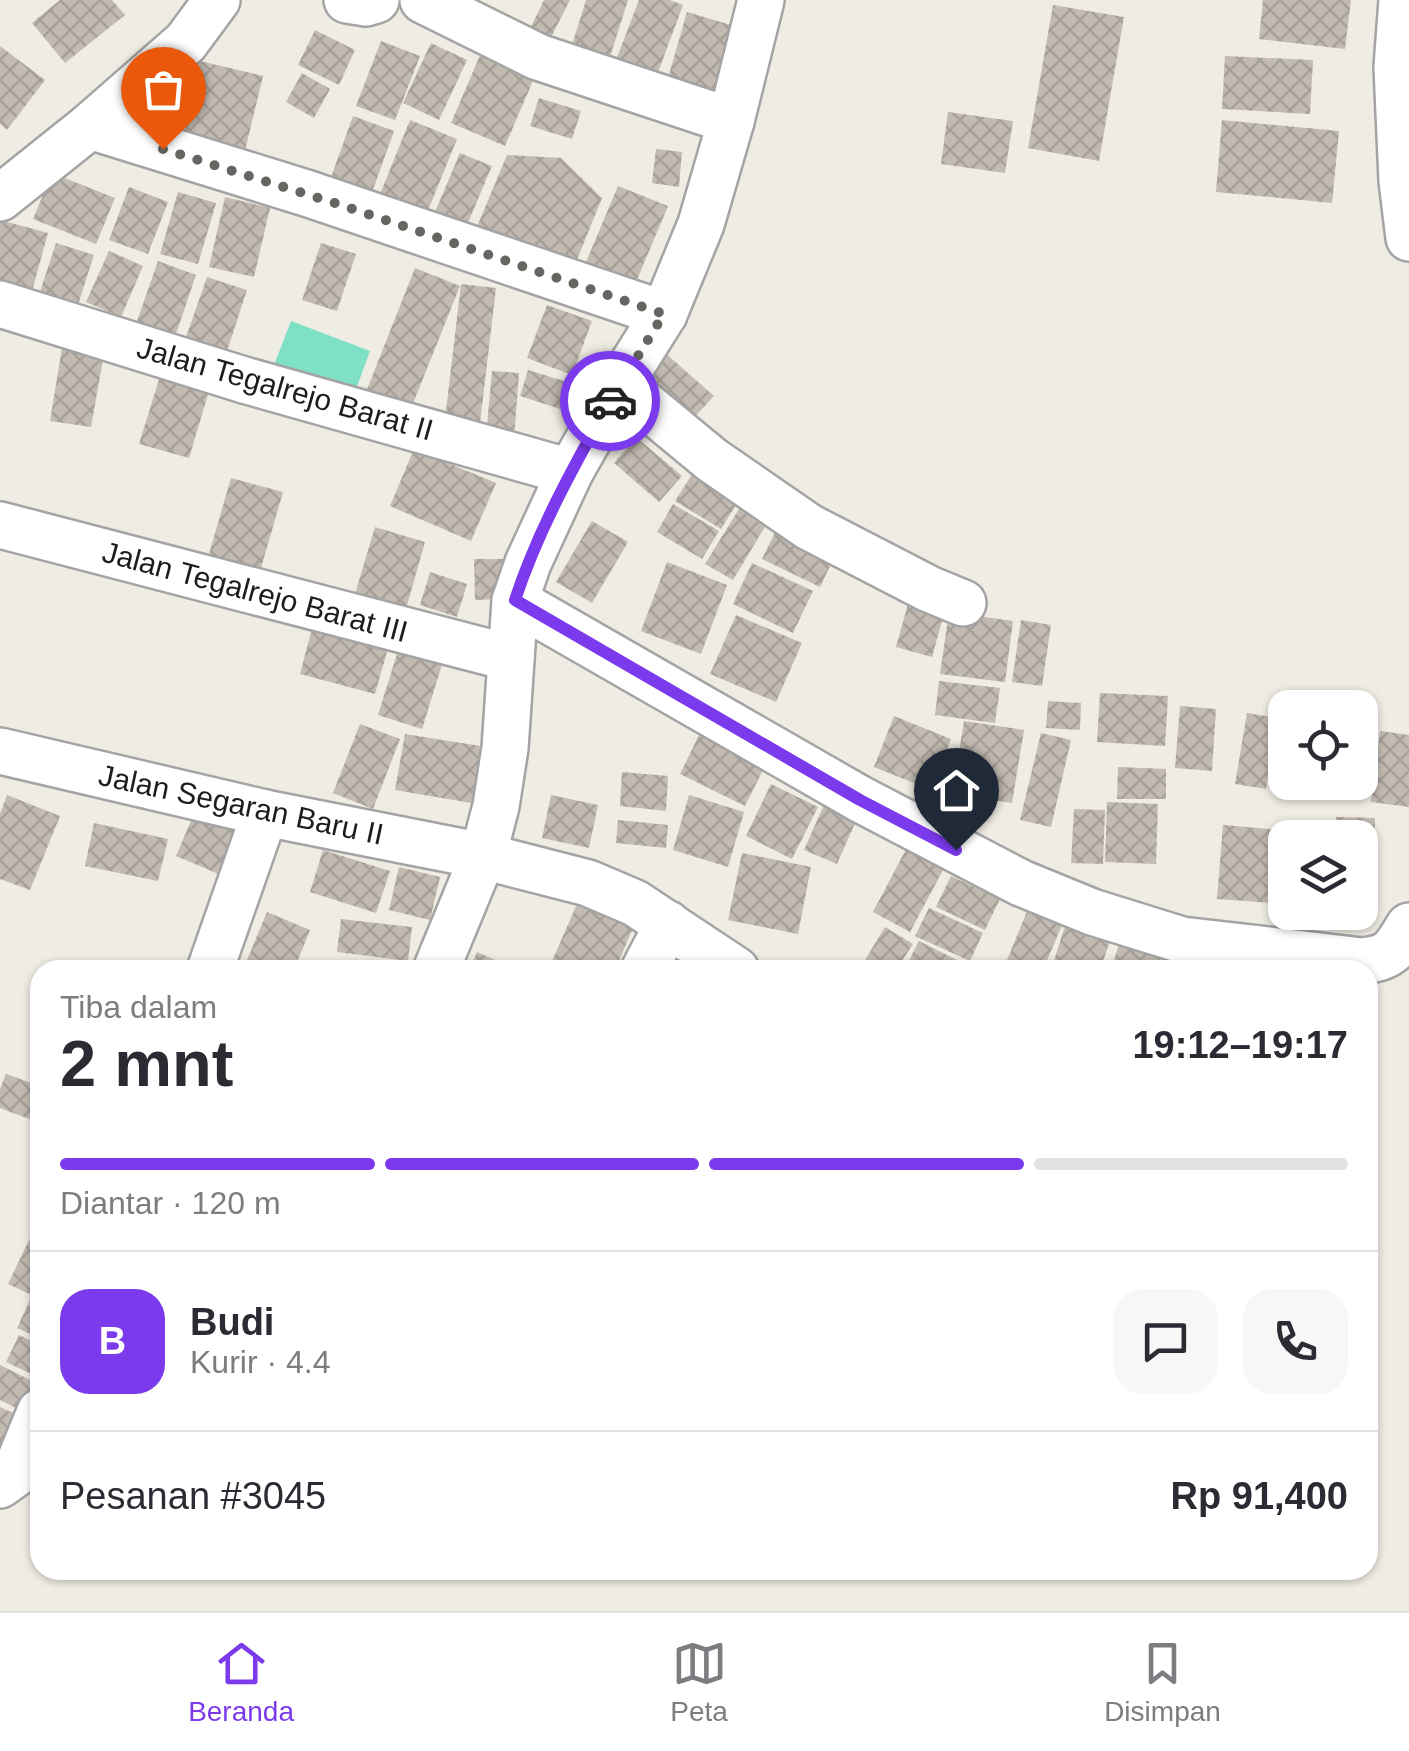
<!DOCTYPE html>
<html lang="id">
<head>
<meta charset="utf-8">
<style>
	:root { --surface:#fff; --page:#f7f7f7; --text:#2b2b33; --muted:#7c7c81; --line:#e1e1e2; --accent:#7c3aed }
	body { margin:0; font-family:Helvetica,sans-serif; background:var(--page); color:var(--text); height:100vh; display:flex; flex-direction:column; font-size:38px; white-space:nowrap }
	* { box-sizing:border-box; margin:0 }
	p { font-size:32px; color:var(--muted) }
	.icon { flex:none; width:55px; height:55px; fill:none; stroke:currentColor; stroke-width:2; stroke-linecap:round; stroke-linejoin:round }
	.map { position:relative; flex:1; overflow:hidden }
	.panel { position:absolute; left:30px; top:960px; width:1348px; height:620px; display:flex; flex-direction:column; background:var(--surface); border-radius:30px; box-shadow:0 2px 8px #0004 }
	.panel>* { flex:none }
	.fabs { position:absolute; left:1268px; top:690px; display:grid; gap:20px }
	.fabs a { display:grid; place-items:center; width:110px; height:110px; border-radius:20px; background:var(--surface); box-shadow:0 2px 8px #0004; font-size:50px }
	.pin { position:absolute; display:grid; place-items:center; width:85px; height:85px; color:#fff; margin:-102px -42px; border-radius:50% 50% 50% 0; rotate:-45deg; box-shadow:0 0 10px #0007 }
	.pin .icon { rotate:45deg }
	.courier { position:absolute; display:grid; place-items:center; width:100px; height:100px; margin:-50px; border:8px solid #7c3aed; border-radius:50%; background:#fff; color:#222; box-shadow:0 2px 12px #0007 }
	.overview em { font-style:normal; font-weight:600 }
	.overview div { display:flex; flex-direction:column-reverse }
	.overview { display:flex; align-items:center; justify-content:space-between; height:170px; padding:0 30px }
	h1 { font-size:65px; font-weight:600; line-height:75px }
	.bar { display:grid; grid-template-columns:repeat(4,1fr); gap:15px 10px; align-content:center; height:120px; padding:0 30px }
	.bar i { height:12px; border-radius:8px; background:var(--line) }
	.bar .active { background:var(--accent) }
	.bar p { grid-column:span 4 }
	.line { display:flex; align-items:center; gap:25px; padding:0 30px; border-top:2px solid var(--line) }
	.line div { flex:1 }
	.round { display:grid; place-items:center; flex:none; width:105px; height:105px; border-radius:30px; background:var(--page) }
	.tabs { display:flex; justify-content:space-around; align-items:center; height:140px; border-top:2px solid var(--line); background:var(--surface); font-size:28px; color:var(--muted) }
	.tabs a { display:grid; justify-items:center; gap:5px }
	.tabs .active { color:var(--accent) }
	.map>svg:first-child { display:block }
	.pitch { fill:#7ee0c4 }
	.building { fill:url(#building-cross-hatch) }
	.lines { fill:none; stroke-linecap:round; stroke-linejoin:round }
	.minor-casing { stroke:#a4a4a4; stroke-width:50 }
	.minor { stroke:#fff; stroke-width:45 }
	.done { stroke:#666562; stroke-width:10; stroke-dasharray:0 18 }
	.route { stroke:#7c3aed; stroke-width:12 }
	.labels { text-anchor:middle; stroke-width:9; stroke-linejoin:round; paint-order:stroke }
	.street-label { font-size:30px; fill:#1d1d1d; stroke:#fff }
</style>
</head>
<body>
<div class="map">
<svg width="1409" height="1611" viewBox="0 0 1409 1611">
	<defs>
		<pattern id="building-cross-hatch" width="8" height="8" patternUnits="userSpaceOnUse" patternTransform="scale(2.5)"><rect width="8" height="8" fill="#c3bbb2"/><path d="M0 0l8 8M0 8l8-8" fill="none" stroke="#a7a099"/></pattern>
	</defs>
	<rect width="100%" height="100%" fill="#efece3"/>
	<path class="pitch" d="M291,321L370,351L351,403L271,373Z"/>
	<g class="building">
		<path d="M60,0H112L125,15L65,63L32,23Z"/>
		<path d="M544,0H570L546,47L526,37Z"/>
		<path d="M586,0H628L609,60L571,48Z"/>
		<path d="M639,0H670L683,5L654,83L613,68Z"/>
		<path d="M1263,0H1351L1345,49L1259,39Z"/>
		<path d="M1053,5L1124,17L1099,161L1028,148Z"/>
		<path d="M687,12L748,30L732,96L668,78Z"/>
		<path d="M315,30L355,50L339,85L298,65Z"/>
		<path d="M381,41L420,56L395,120L356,106Z"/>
		<path d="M431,43L467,60L439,120L403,103Z"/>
		<path d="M0,46L45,80L7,130L0,124Z"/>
		<path d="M484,46L538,69L505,146L451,123Z"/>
		<path d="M1225,56L1313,60L1310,114L1222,109Z"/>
		<path d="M200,61L263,76L244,155L182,141Z"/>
		<path d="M302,73L330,89L314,118L286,102Z"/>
		<path d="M539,98L581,111L572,139L530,126Z"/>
		<path d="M948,112L1013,121L1005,173L941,164Z"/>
		<path d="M353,116L394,131L371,195L330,180Z"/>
		<path d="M410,120L457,139L425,218L378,199Z"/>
		<path d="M1222,120L1339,131L1332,203L1216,192Z"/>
		<path d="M656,149L682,152L679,187L652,183Z"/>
		<path d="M460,153L492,166L467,225L435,212Z"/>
		<path d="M507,155L561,158L602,198L572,272L527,242L476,229Z"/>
		<path d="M52,173L115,198L96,244L33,219Z"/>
		<path d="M618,186L668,206L631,294L581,274Z"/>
		<path d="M129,187L168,202L148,254L109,240Z"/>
		<path d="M178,192L216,203L198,264L160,254Z"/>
		<path d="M225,197L270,208L254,277L209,267Z"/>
		<path d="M0,220L48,233L31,295L0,287Z"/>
		<path d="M56,243L94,255L74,317L36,304Z"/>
		<path d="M321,243L356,254L337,311L302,300Z"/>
		<path d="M109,251L143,266L121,317L86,302Z"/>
		<path d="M158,261L196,275L175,337L136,324Z"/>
		<path d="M415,268L460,286L406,421L362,402Z"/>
		<path d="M207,277L247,290L226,354L185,340Z"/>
		<path d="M461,284L496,288L480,423L445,419Z"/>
		<path d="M547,305L592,321L572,375L527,358Z"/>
		<path d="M62,348L104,354L91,427L50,421Z"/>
		<path d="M664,352L714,396L691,421L641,377Z"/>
		<path d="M528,370L577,385L566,411L520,396Z"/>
		<path d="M492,371L519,373L514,439L486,437Z"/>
		<path d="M161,373L210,388L189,458L139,444Z"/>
		<path d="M636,437L682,476L659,502L614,463Z"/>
		<path d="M414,449L496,483L471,541L390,506Z"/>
		<path d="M696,468L741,497L721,529L675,501Z"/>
		<path d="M231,478L283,492L261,568L209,554Z"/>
		<path d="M744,501L771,517L733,580L705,564Z"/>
		<path d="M673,504L719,531L702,559L657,532Z"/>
		<path d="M592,521L628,542L592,603L556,582Z"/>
		<path d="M779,524L837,552L820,587L762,559Z"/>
		<path d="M375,527L425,542L406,609L355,594Z"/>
		<path d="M474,559H503L504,599L475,600Z"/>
		<path d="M667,562L727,585L701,654L641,631Z"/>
		<path d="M752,563L813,591L793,633L733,604Z"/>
		<path d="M430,572L467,584L457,617L420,605Z"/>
		<path d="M911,593L947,603L932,657L896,647Z"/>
		<path d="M949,612L1013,621L1005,682L940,674Z"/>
		<path d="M316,613L392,634L375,694L300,674Z"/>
		<path d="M736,615L802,643L776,702L710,674Z"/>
		<path d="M1021,620L1051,625L1042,686L1012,682Z"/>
		<path d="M401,641L445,655L422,729L378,715Z"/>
		<path d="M939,681L1000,688L995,723L935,715Z"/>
		<path d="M1100,693L1168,696L1165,746L1097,742Z"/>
		<path d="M1048,701L1081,703L1080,730L1046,728Z"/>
		<path d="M1180,706L1216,709L1212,771L1175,768Z"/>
		<path d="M1247,713L1278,718L1266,789L1235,784Z"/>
		<path d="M894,716L951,739L931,790L874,767Z"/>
		<path d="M964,721L1024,730L1012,803L952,794Z"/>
		<path d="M360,724L400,739L373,809L333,793Z"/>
		<path d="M1380,731L1409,735V807L1371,802Z"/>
		<path d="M700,733L765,766L745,806L680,774Z"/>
		<path d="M1041,733L1071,740L1051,827L1020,820Z"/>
		<path d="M405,734L493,748L483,805L395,790Z"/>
		<path d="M1118,767L1166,769V799H1117Z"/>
		<path d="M622,772L668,776L666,811L620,806Z"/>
		<path d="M1292,782H1346L1345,791L1292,785Z"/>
		<path d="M771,784L818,807L792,859L746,836Z"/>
		<path d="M7,795L60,816L30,890L0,879V814Z"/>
		<path d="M551,795L598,805L589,848L542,838Z"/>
		<path d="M689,795L744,812L728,867L673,850Z"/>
		<path d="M827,798L860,812L837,864L804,850Z"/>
		<path d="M1107,802L1158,804L1156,864L1105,862Z"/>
		<path d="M196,809L241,827L221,875L176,856Z"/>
		<path d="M1074,809L1105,810L1103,864L1071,863Z"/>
		<path d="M1336,817L1375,818L1373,914L1360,913V838H1336Z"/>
		<path d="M618,820L668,825L666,848L616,843Z"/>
		<path d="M94,823L168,839L158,881L85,866Z"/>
		<path d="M1223,825L1328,834V838H1285V904L1217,899Z"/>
		<path d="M914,834L952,853L910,932L873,912Z"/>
		<path d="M323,850L390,871L376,913L310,892Z"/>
		<path d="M742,853L811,867L798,934L728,920Z"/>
		<path d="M399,867L440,877L430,920L389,910Z"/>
		<path d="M951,876L1000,899L985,930L936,907Z"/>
		<path d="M580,897L636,921L615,970L549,968Z"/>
		<path d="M1030,904L1065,918L1043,970H1003Z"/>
		<path d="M929,908L983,933L970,961L915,936Z"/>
		<path d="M267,912L310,930L294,970H271L247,960Z"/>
		<path d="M341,919L412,927L408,961L337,952Z"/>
		<path d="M1065,926L1110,941L1100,970H1051Z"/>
		<path d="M885,927L913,944L896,970H859Z"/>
		<path d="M1124,928L1166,942L1157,970H1111Z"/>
		<path d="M919,941L977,970H904Z"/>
		<path d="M477,952L502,963L499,970H470Z"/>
		<path d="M6,1074L40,1086V1123L0,1108V1089Z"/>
		<path d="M40,1217V1299L8,1284Z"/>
		<path d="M30,1300L40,1305V1338L17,1328Z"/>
		<path d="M19,1335L40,1345V1378L6,1362Z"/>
		<path d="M0,1365L40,1385L26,1413L0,1400Z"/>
		<path d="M0,1407L26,1419L0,1456Z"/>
	</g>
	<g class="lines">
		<g class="minor-casing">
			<g id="minor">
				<path d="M347,0L366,3L376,0"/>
				<path d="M423,0L538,57L731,121"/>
				<path d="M1402,0L1397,67L1402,181L1409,238"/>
				<path d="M90,126L309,194L664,314"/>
				<path d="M0,198L90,126L186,42L217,0"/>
				<path d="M0,304L244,380L570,472"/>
				<path d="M620,384L712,460L809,527L929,589L963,603"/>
				<path d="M0,525L511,658"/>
				<path d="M515,601L860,799L1021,883L1092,912L1182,940L1362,961C1392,958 1394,950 1409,926"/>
				<path d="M0,751L265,813L483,856L588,883L635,903L736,970"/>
				<path d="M210,970L265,813"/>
				<path d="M436,970L483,856L496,806L505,748L515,601L528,563L570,472L620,384L664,314L701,224L731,121L761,0"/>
				<path d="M644,970L668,924"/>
				<path d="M0,1485L14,1475L40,1412"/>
			</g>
		</g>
		<use href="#minor" class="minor"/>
	</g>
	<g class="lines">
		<path class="done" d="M163,149L344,206L664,314L610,401"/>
		<path class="route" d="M610,401C574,466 538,530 515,600L860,800L956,850"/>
	</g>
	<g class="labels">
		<g class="street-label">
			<text transform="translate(285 389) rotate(16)" y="10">Jalan Tegalrejo Barat II</text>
			<text transform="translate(255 592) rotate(15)" y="10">Jalan Tegalrejo Barat III</text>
			<text transform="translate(241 805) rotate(12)" y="10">Jalan Segaran Baru II</text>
		</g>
	</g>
</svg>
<div class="fabs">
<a><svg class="icon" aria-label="locate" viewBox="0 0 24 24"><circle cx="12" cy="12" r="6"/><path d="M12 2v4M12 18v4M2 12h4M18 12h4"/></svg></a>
<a><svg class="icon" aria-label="layers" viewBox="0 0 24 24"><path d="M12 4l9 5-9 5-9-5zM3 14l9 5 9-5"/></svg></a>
</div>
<div class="pin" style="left:163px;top:149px;background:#ea580c"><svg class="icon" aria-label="bag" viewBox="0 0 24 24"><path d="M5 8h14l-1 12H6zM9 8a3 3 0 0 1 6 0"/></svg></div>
<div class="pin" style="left:956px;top:850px;background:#1f2937"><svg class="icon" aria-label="home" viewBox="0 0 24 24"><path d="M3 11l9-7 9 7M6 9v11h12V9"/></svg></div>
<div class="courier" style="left:610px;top:401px"><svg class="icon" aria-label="car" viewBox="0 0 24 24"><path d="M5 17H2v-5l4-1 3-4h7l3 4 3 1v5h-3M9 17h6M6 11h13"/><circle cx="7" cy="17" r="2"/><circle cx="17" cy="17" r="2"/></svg></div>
<section class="panel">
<div class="overview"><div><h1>2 mnt</h1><p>Tiba dalam</p></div><em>19:12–19:17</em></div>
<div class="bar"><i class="active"></i><i class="active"></i><i class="active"></i><i></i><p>Diantar · 120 m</p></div>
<div class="line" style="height:180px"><b class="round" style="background:var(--accent);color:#fff">B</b><div><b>Budi</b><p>Kurir · 4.4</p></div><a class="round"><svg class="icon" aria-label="chat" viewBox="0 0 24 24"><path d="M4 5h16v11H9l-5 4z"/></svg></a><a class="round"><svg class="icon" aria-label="phone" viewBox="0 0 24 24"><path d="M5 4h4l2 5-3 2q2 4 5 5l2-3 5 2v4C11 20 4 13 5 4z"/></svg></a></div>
<div class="line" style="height:130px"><div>Pesanan #3045</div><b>Rp 91,400</b></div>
</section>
</div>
<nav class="tabs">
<a class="active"><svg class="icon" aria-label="home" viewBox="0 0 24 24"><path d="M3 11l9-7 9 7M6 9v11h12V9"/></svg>Beranda</a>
<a><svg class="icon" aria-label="map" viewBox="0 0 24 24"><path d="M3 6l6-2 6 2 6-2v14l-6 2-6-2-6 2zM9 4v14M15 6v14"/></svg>Peta</a>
<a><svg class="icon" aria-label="saved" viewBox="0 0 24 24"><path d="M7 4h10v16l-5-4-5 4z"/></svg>Disimpan</a>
</nav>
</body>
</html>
